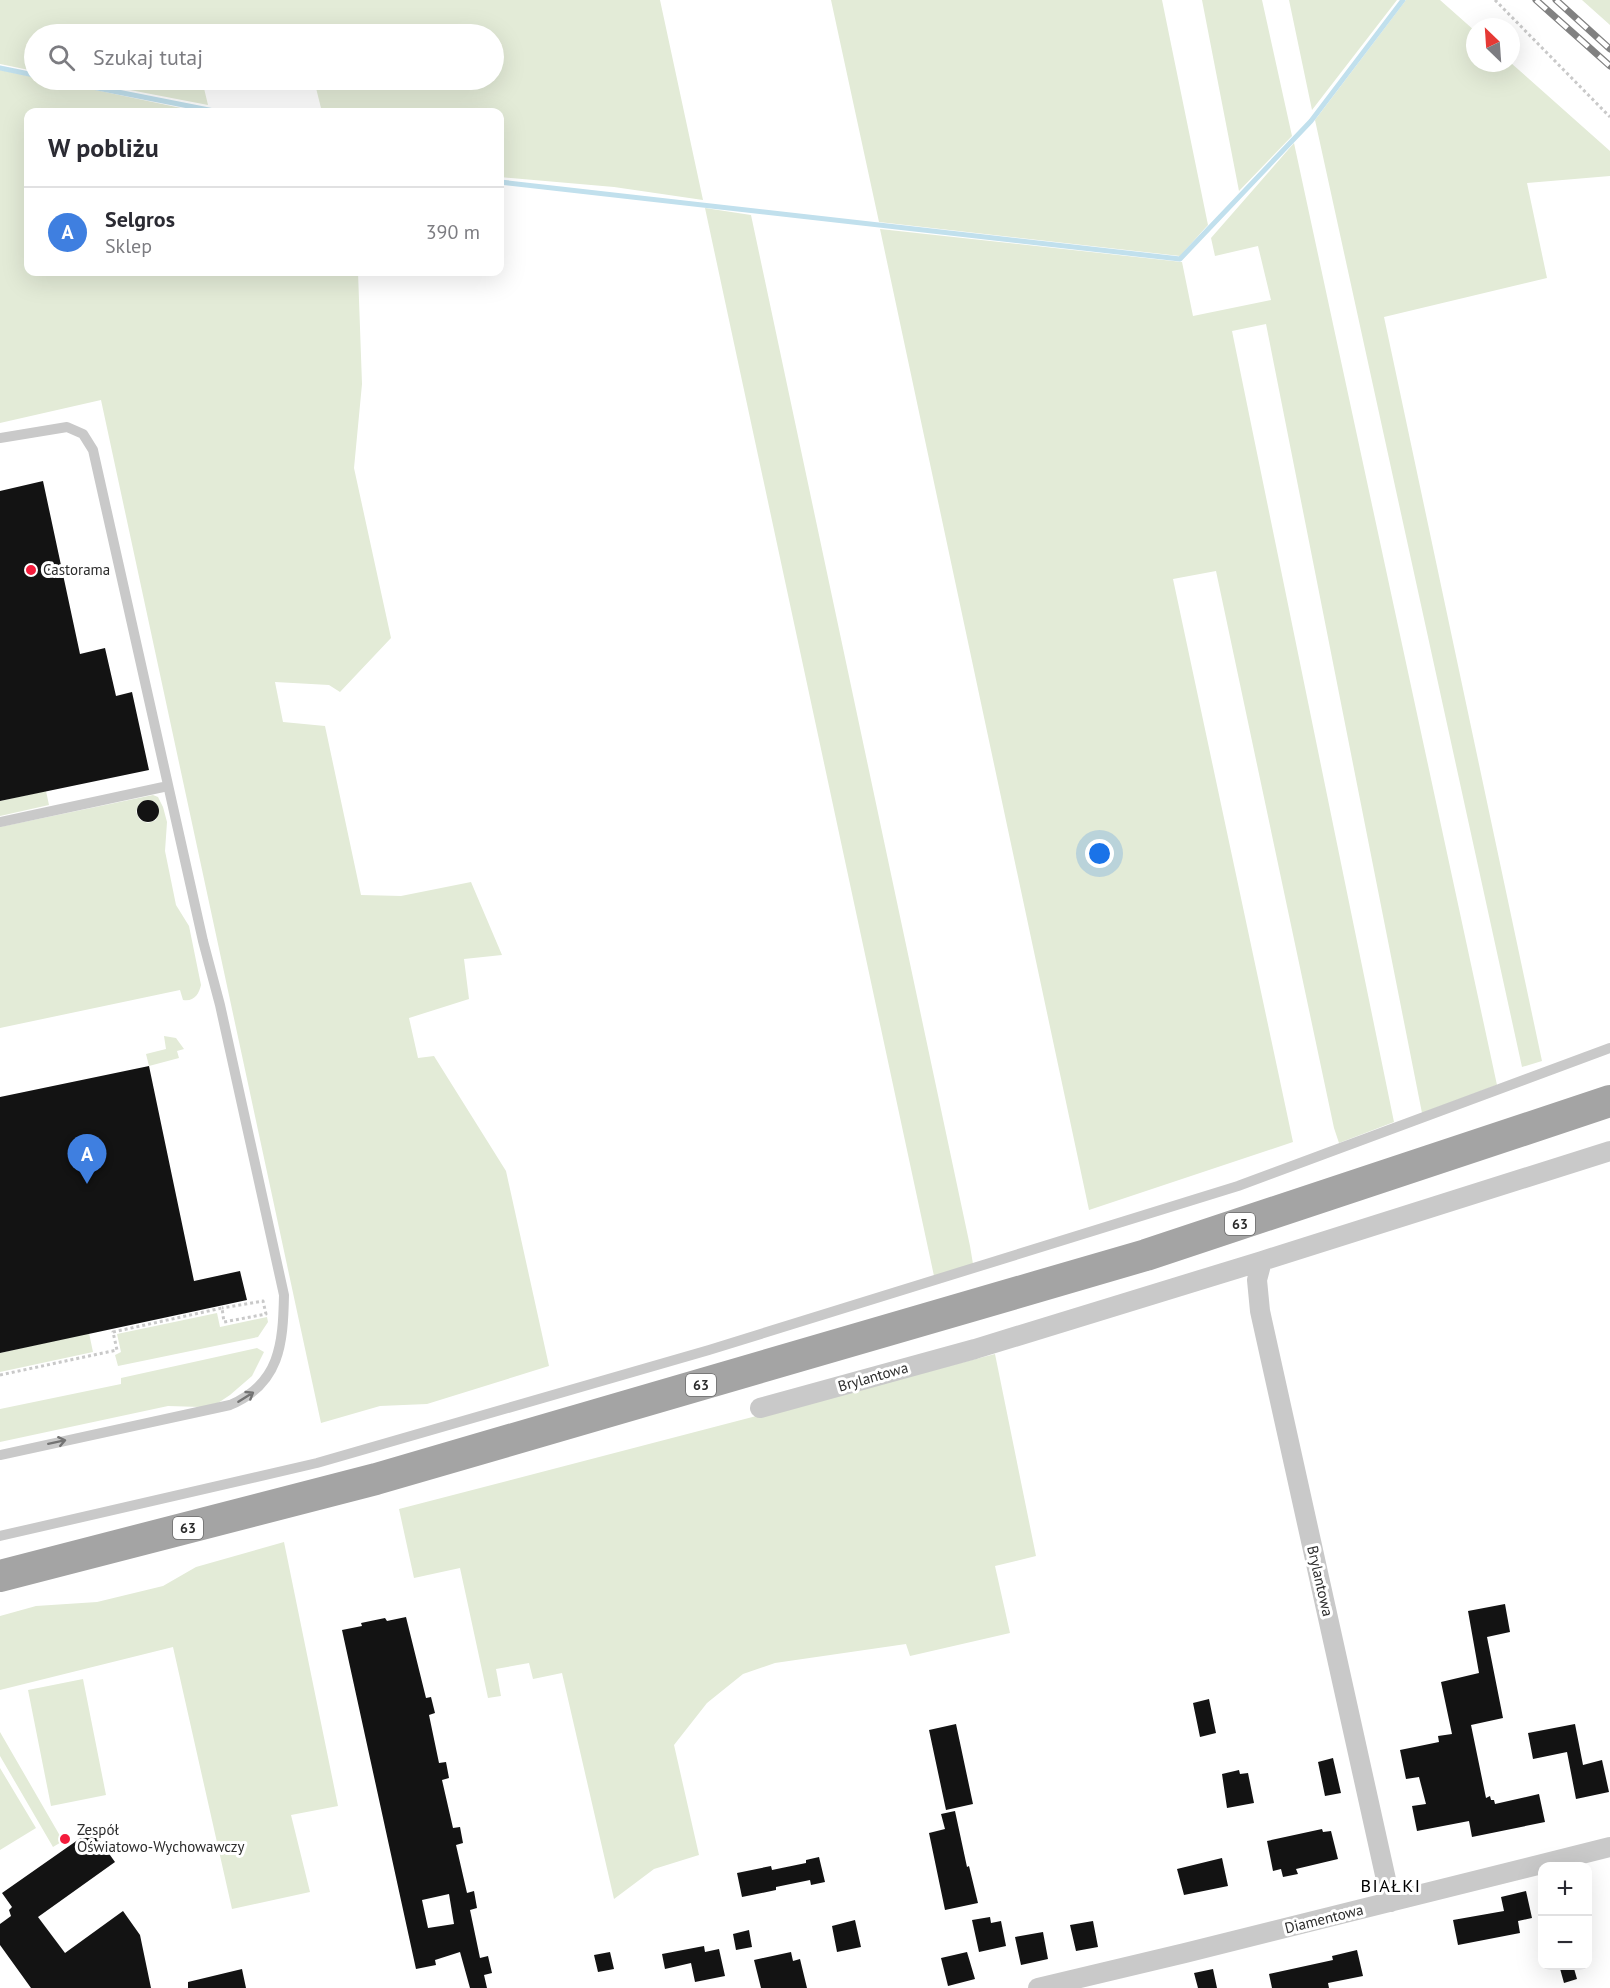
<!DOCTYPE html>
<html lang="pl">
<head>
<meta charset="utf-8">
<style>
  :root { --surface:#fff; --page:#f7f7f7; --text:#2b2b33; --muted:#7c7c81; --line:#e1e1e2; --accent:#f41c3c }
  body { margin:0; font-family:"PT Sans",sans-serif; background:var(--page); color:var(--text) }
  .controls { position:absolute; right:18px; bottom:18px; display:grid; overflow:hidden; border-radius:12px; box-shadow:0 6px 24px #0002 }
  .controls button { width:54px; height:54px; display:grid; place-items:center; padding:0; border:0; border-bottom:2px solid var(--line); background:var(--surface); color:var(--text); font:30px sans-serif }
  .compass { position:absolute; left:1466px; top:18px; width:54px; height:54px; border-radius:50%; background:var(--surface); box-shadow:0 6px 24px #0002; rotate:335deg }
  .you { position:absolute; left:1100px; top:854px; width:21px; height:21px; margin:-15px; border:4px solid #fff; border-radius:50%; background:#1a73e8; box-shadow:0 0 0 9px #1a73e833 }
  .badge { display:grid; place-items:center; width:39px; height:39px; border-radius:50%; background:var(--accent); color:#fff; font-size:20px; font-weight:700 }
  .pin { position:absolute; translate:-50% -50px; filter:drop-shadow(0 2px 3px #0008) }
  .pin::after { content:''; position:absolute; top:32px; width:21px; height:18px; background:inherit; clip-path:polygon(0 0,100% 0,50% 100%) }
  .list { margin:0; padding:0; list-style:none }
  h2 { display:flex; justify-content:space-between; align-items:center; height:78px; margin:0; padding:0 24px; font-size:26px }
  h2 small { font-size:20px; font-weight:400; color:var(--muted) }
  .list li { display:grid; grid-template-columns:39px 1fr auto; gap:18px; align-items:center; box-sizing:border-box; height:90px; padding:0 24px; border-top:2px solid var(--line) }
  .list b { display:block; font-size:22px; white-space:nowrap }
  .list p { margin:0; font-size:20px; white-space:nowrap; color:var(--muted) }
  .list em { font-size:20px; font-style:normal; color:var(--muted) }
  .icon { flex:none; width:33px; height:33px; fill:none; stroke:currentColor; stroke-width:2; stroke-linecap:round; stroke-linejoin:round }
  .map { position:relative; flex:none; width:1610px; height:1988px; overflow:hidden }
  .search { position:absolute; background:var(--surface); box-shadow:0 6px 24px #0002; left:24px; top:24px; width:480px; height:66px; display:flex; align-items:center; gap:15px; box-sizing:border-box; padding:0 21px; border-radius:33px; color:var(--muted); font-size:22px }
  .panel { position:absolute; background:var(--surface); box-shadow:0 6px 24px #0002; left:24px; top:108px; width:480px; height:168px; border-radius:12px }
  .map>svg:first-child { display:block }
  .green { fill:#e3ebd7; fill-rule:evenodd }
  .lines { fill:none; stroke-linecap:round; stroke-linejoin:round }
  .stream { stroke:#c1e0ed; stroke-width:5 }
  .building { fill:#131313; fill-rule:evenodd }
  .path { stroke:#c9c9c9; stroke-width:3; stroke-dasharray:3 3; stroke-linecap:butt }
  .lane { stroke:#c9c9c9; stroke-width:10 }
  .street { stroke:#c9c9c9; stroke-width:20 }
  .primary { stroke:#a4a4a4; stroke-width:32 }
  .rail-casing { stroke:#818181; stroke-width:7 }
  .rail { stroke:#fff; stroke-width:4.5; stroke-dasharray:14; stroke-linecap:butt }
  .oneway { stroke:#737373 }
  .poi-dot { fill:#f41c3c; stroke:#fff; stroke-width:2 }
  .labels { text-anchor:middle; stroke-width:6; stroke-linejoin:round; paint-order:stroke }
  .shield { fill:#fff; stroke:#6b6b6b; stroke-width:1.5 }
  .shield-label { font-size:14px; font-weight:bold; fill:#2c2c2c }
  .poi-label { font-size:15px; fill:#2c2c2c; stroke:#fff; text-anchor:start }
  .street-label { font-size:15px; fill:#2c2c2c; stroke:#fff }
  .quarter-label { font-size:18px; letter-spacing:1.5px; fill:#000; stroke:#fff }
</style>
</head>
<body>
<div class="map">
<svg width="1610" height="1988" viewBox="0 0 1610 1988">
  <rect width="100%" height="100%" fill="#fff"/>
  <path class="green" d="M0,0h660l43,200 -89,-13 -114,-10v-65h-178l-8,-32h180v-46h-460v37l-34,-7z
    M831,0h331l46,225 -28,31 -301,-34z
    M1202,0h60l30,136 -53,55z
    M1289,0h108l-85,110z
    M1406,0h34l35,31v32h36l99,88v25l-83,7 20,95 -163,39 158,744 -20,6 -207,-947z
    M1582,0h28v25z
    M0,70l34,7v3h14l152,32h-172v160h330l4,112 -8,84 37,170 -51,54 -11,-7 -54,-3 8,40 42,4 36,169 40,1 70,-14 31,73 -38,4 5,40 -60,19 9,40 16,-2 72,115 43,195 -122,38 -47,2 -59,17 -220,-1023 -101,23z
    M78,80h124l6,25z
    M1294,143l203,942 -75,28 -156,-789 -34,7 162,791 -55,21 -5,-15 -118,-557 -43,8 120,563 -204,68 -209,-981 302,33 11,54 78,-16 -13,-54 -43,10 -4,-18z
    M705,208l46,7 219,1031 3,18 -39,12z
    M46,791l3,14 -49,11v-15z
    M153,795l5,2 5,10 4,15 -2,29 11,54 13,21 12,59c-2,9 -7,17 -18,15l-3,-10 -180,38v-201zM146,800l8,1 5,7 -3,12 -8,3 -8,-3 -4,-8 3,-8z
    M164,1036l12,2 8,11 -7,2 2,7 -30,8 -3,-12 20,-5z
    M217,1313l3,14 47,-10 1,5 -10,15 -140,29 -3,-11 6,-3 -4,-18z
    M89,1333l4,19 -93,20v-19z
    M257,1348l7,4 -12,24 -22,19 -12,8 -17,4 -33,-1 -168,36v-33l121,-25v-6z
    M995,1354l41,202 -41,10 15,67 -100,23 -4,-12 -131,19 -32,11 -36,29 -33,42 25,110 -45,14 -40,30 -52,-226 -29,6 -4,-16 -33,6 5,27 -13,2 -28,-130 -46,10 -15,-69z
    M284,1542l54,264 -47,9 19,77 -78,17 -59,-262 -173,43v-74l36,-10 61,-4 66,-16 33,-19z
    M83,1679l23,116 -55,11 -23,-116z
    M0,1732l63,109 -10,6 -53,-91z
    M0,1768l36,60 -36,22z"/>
  <g class="lines">
    <path class="stream" d="M0,68l34,7
      M57,80l162,32
      M500,182l680,77 131,-138 92,-121"/>
  </g>
  <path class="building" d="M43,481l37,173 25,-6 11,48 16,-4 17,78 -149,31v-310z
    M137 811a11 11 0 1 1 22 0a11 11 0 1 1-22 0Z
    M149,1066l45,215 46,-10 7,29 -247,53v-256z
    M1505,1604l5,28 -23,5 16,81 -32,7 15,73 4,-2 1,4h3l1,4 44,-10 6,28 -73,15 -3,-16 -52,10 -5,-25 14,-2 -7,-27 -13,2 -6,-29 39,-8 -1,-6 14,-2 -11,-52 38,-9 -11,-62z
    M406,1617l20,81 5,-1 4,16 -6,2 10,48 7,-1 3,16 -7,2 11,48 7,-1 3,16 -7,2 11,48 7,-2 3,17 -7,2 10,48 8,-2 4,17 -8,2 3,13h-17l-10,-36 -25,8 1,5 -20,4 -74,-339 20,-4 -1,-3 24,-5 2,3zM449,1894l5,30 -26,4 -6,-28z
    M1209,1699l7,34 -16,4 -7,-34z
    M956,1724l17,80 -27,6 -17,-80z
    M1575,1724l8,41 19,-5 7,32 -33,7 -9,-47 -34,7 -5,-26z
    M1333,1758l8,35 -16,3 -7,-34z
    M1239,1770l1,4 8,-1 6,30 -27,5 -5,-34z
    M955,1811l12,56 2,-1 9,37 -33,7 -16,-77 16,-4 -4,-15z
    M1322,1829l1,3 8,-1 7,28 -42,10 2,5 -15,3 -2,-8 -8,2 -6,-30z
    M92,1830l23,32 -77,55 27,36 58,-42 17,24 11,53h-120l-31,-43v-21l11,-8 -2,-6 3,-3 -10,-14z
    M819,1857l6,25 -14,3 -1,-5 -34,7v3l-34,7 -5,-24 34,-7 1,4 34,-7v-3z
    M1222,1858l6,28 -44,9 -7,-26z
    M1526,1891l6,27 -14,3 2,12 -62,12 -5,-25 51,-9 -3,-14z
    M990,1917l1,6 10,-2 5,25 -27,6 -7,-32z
    M855,1920l6,27 -24,5 -5,-26z
    M1093,1921l5,26 -22,4 -6,-26z
    M749,1930l3,17 -16,3 -3,-16z
    M1043,1932l5,27 -27,6 -6,-28z
    M704,1946l1,6 14,-3 6,27 -30,6 -4,-19 -26,6 -3,-15z
    M1357,1950l6,26 -35,7 1,5h-57l-3,-14 64,-14 -1,-4z
    M610,1952l4,17 -16,3 -4,-17z
    M791,1952l2,9 7,-2 7,29h-46l-7,-28z
    M967,1952l8,27 -27,7 -7,-28z
    M1559,1965h14l4,14 -13,4z
    M242,1969l4,19h-58v-6z
    M1213,1969l4,19h-19l-4,-15z"/>
  <g class="lines">
    <path class="path" d="M1495,0l115,117
      M0,1375l117,-25 -4,-18 109,-24 2,14 42,-8 -3,-13 -41,7"/>
    <path class="lane" d="M0,438l67,-11 16,7 10,16 110,491 17,64 64,290c-1,49 -4,89 -54,110l-230,50
      M0,822l168,-36
      M0,1536l317,-73 392,-113 529,-164 372,-138"/>
    <path class="street" d="M760,1408l215,-59 287,-88
      M1391,1902l-131,-591 -3,-31 5,-19 348,-110
      M1038,1988l147,-35 425,-106"/>
    <path class="primary" d="M0,1576l376,-97 770,-224 464,-154"/>
    <defs>
      <path id="rail" d="M1536,0l74,66
        M1556,0l54,49"/>
    </defs>
    <use href="#rail" class="rail-casing"/>
    <use href="#rail" class="rail"/>
  </g>
  <defs><path id="oneway-shaft" d="M-6 0H5M1.5-3L5.5 0L1.5 3" fill="none" stroke-width="1.6" stroke-linecap="round" stroke-linejoin="round" transform="scale(1.5)"/></defs>
  <g class="oneway">
    <use href="#oneway-shaft" transform="translate(246 1397) rotate(-32)"/>
    <use href="#oneway-shaft" transform="translate(57 1442) rotate(-12)"/>
  </g>
  <g class="poi-dot">
    <circle cx="31" cy="570" r="6"/>
    <circle cx="65" cy="1839" r="6"/>
  </g>
  <g class="labels">
    <g class="shield">
      <rect x="1225" y="1213" width="30" height="22" rx="4.5"/>
      <rect x="686" y="1374" width="30" height="22" rx="4.5"/>
      <rect x="173" y="1517" width="30" height="22" rx="4.5"/>
    </g>
    <g class="shield-label">
      <text x="1240" y="1229">63</text>
      <text x="701" y="1390">63</text>
      <text x="188" y="1533">63</text>
    </g>
    <g class="poi-label">
      <text x="43" y="575">Castorama</text>
      <text x="77" y="1835">Zespół<tspan x="77" dy="17">Oświatowo-Wychowawczy</tspan></text>
    </g>
    <g class="street-label">
      <text transform="translate(873 1377) rotate(-16)" y="5">Brylantowa</text>
      <text transform="translate(1320 1581) rotate(77)" y="5">Brylantowa</text>
      <text transform="translate(1324 1919) rotate(-14)" y="5">Diamentowa</text>
    </g>
    <g class="quarter-label">
      <text x="1391" y="1892">BIAŁKI</text>
    </g>
  </g>
</svg>
<div class="controls">
<button>+</button>
<button>−</button>
</div>
<svg class="compass" viewBox="-18 -18 36 36"><path d="M0-13l5 13h-10z" fill="#e53935"/><path d="M0 13l5-13h-10z" fill="#7c7c81"/></svg>
<div class="you"></div>
<div class="pin badge" style="left:87px;top:1184px;background:#3f7fe0">A</div>
<div class="search"><svg class="icon" aria-label="search" viewBox="0 0 24 24"><circle cx="10" cy="10" r="6"/><path d="M15 15l6 6"/></svg>Szukaj tutaj</div>
<section class="panel">
<h2>W pobliżu<small></small></h2>
<ul class="list">
<li><span class="badge" style="background:#3f7fe0">A</span><div><b>Selgros</b><p>Sklep</p></div><em>390 m</em></li>
</ul>
</section>
</div>
</body>
</html>
